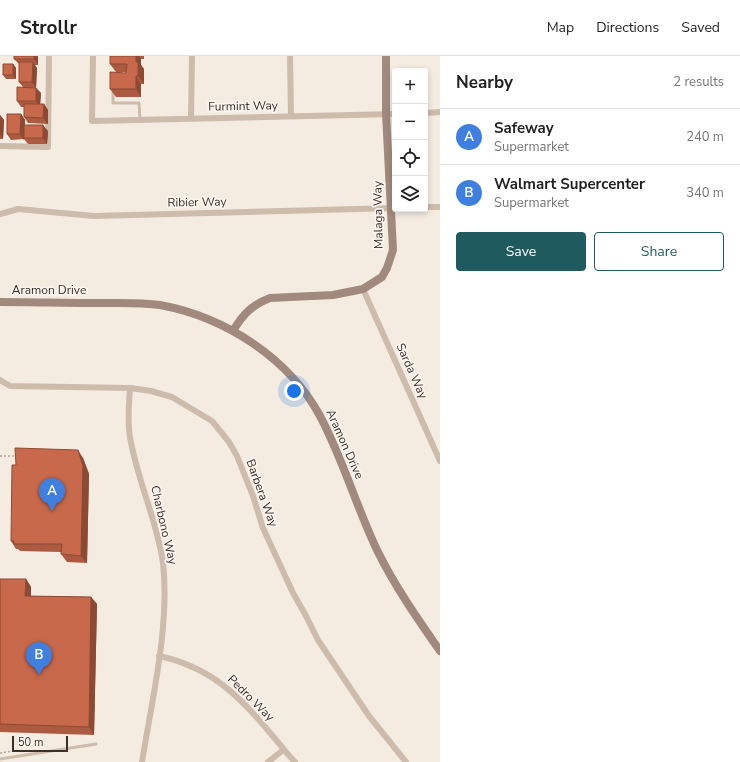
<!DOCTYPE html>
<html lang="en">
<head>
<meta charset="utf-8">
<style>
  :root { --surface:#fff; --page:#f6f6f6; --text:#222; --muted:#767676; --line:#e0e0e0; --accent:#1f5a5e }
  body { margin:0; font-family:"Nunito Sans",sans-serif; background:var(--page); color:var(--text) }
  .controls { position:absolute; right:12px; top:12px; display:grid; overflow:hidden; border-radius:4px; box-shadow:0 2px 6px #0003 }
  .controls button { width:36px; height:36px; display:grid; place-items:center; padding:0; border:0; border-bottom:1px solid var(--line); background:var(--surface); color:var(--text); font:20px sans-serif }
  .scale { position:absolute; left:12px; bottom:10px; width:56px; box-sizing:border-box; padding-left:4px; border:2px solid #3b302b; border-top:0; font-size:11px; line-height:14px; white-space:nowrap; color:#3b302b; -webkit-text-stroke:3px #fbf5ee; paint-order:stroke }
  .you { position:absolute; left:294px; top:335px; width:14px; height:14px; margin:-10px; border:3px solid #fff; border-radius:50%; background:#1a73e8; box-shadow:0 0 0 6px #1a73e833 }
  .badge { display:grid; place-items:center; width:26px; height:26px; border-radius:50%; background:var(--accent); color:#fff; font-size:13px; font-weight:700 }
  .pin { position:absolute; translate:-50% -33px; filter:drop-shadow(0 1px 2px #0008) }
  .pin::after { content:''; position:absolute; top:21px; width:14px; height:12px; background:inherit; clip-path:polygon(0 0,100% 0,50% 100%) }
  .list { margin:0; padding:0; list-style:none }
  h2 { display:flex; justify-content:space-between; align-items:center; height:52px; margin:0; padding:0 16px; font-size:17px }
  h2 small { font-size:13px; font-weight:400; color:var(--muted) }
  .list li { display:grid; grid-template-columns:26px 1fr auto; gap:12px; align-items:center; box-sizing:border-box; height:56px; padding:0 16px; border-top:1px solid var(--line) }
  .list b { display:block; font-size:15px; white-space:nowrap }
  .list p { margin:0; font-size:13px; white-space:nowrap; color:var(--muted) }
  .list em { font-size:13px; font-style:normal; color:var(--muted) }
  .actions { display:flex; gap:8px; padding:12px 16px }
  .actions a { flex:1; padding:9px 0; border:1px solid var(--accent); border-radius:4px; text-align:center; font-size:14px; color:var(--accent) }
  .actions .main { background:var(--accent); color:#fff }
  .icon { flex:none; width:22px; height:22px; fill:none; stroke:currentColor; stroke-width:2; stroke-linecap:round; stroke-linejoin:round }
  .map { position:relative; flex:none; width:440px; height:706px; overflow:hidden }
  header { display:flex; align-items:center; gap:24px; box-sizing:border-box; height:56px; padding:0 20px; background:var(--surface); border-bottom:1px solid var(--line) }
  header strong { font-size:19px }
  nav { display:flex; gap:22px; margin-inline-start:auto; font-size:14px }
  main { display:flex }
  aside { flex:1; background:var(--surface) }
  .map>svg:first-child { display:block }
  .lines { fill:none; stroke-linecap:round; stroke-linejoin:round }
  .path { stroke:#b9a596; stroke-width:1.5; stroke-dasharray:2 2; stroke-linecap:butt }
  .lane { stroke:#cdbbac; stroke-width:3 }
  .street { stroke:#cdbbac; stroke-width:6 }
  .secondary { stroke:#a18a7d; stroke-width:8 }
  .wall { fill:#ac5a40 }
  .shaded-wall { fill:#8c4a34 }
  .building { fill:#c8694b; stroke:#8c4a34 }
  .labels { text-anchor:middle; stroke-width:3.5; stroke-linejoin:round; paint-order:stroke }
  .street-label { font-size:12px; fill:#3b302b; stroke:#fbf5ee }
</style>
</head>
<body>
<header>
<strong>Strollr</strong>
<nav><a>Map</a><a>Directions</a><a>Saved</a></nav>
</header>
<main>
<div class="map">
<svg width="440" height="706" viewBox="0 0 440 706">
  <rect width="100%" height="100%" fill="#f4ebe1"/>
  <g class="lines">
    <path class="path" d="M0,400h17
      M0,697l13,-2"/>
    <path class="lane" d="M113,35v12h26l1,17
      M0,703l96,-15"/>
    <path class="street" d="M93,0l-1,65 303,-7
      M290,0l1,60
      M425,57l15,-1
      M191,62l1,-62
      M0,90l48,1 1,-91
      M425,151h15
      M0,158l18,-5 76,7 301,-8
      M363,233l77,172
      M0,324l10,6 120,2 21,3 21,6 40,24 17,21 8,14 16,40 10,32 30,65 12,21 13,26 51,76 37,46
      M130,332c-1,17 -3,33 0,49 7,43 27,83 33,126 7,63 -11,136 -21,199
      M159,600c51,11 80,39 112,78 8,9 15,19 24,28
      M268,706l15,-12"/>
    <path class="secondary" d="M0,246c32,0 65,1 97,1 22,0 42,-1 63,2 65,12 129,53 160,111 23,43 36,90 57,134 17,35 40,68 63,101
      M233,275c10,-17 19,-26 37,-33l63,-3 30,-6 19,-12 5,-9 6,-18 -7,-136v-58"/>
  </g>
  <path class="wall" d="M38,0v9h-4l3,3 -1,20 5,5 -1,11h4l4,6v14l-20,-1 -4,-6v-10h-3l-4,-6 6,-14 -4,-5v-18l-5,-5z
    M110,0h34v3h-3v6l3,4v15h-3v13h-25l-6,-8 16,-17h-10l-6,-8z
    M13,8l3,4v11h-10l-3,-4z
    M21,58l4,6v5l23,6 -1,13h-19l-4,-5 -13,1 -4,-6z
    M0,59l4,5 -1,19h-3z
    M83,402l6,16 -2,89 -20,-1 -6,-8v-2l-41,-1 -2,-2h-2l-5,-8 5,-76z
    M0,523h26l5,8v9l60,1 6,7 -3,131 -94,-3z"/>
  <path class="shaded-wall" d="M34,0h4v9l-4,-6z
    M136,0h3l2,3v6l3,4v15l-6,-8 -2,-14z
    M33,6l4,6 -1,20 -4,-6z
    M13,8l3,4v11l-3,-4z
    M136,20l5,8v13l-5,-8z
    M36,32l5,5 -1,14 -4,-6z
    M44,48l4,6v14l-5,-6z
    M21,58l4,6 -1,18v2l-4,-6z
    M0,59l4,5 -1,19 -3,-5z
    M43,69l5,6 -1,13 -4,-6z
    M78,394l5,8 6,16 -2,89 -6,-7z
    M26,523l5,8v17l-6,-8z
    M91,541l6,7 -3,131 -5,-8z"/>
  <path class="building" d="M14,0h20v3h-20z
    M110,0h26v6l2,-1v15h-2v13h-26v-17l16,1 1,-9h-17z
    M19,6h14l-1,20h-13z
    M3,8h10v11h-10z
    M17,31l19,1v13h-19z
    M24,48h20l-1,14 -19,-1z
    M7,58h14l-1,20h-13z
    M24,69h19v13h-19z
    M15,392l63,2 5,16 -2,90 -20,-2 1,-10h-48v-3h-3l1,-76h4z
    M0,523h26l-1,17 66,1 -2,130 -89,-3z"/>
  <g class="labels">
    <g class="street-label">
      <text transform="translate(243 50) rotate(-1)" y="4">Furmint Way</text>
      <text transform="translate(197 146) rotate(-1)" y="4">Ribier Way</text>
      <text transform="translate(378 159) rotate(-91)" y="4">Malaga Way</text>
      <text x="49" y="238">Aramon Drive</text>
      <text transform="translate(412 315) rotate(66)" y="4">Sarda Way</text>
      <text transform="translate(345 388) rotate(66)" y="4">Aramon Drive</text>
      <text transform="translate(262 437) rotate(70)" y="4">Barbera Way</text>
      <text transform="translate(164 469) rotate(77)" y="4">Charbono Way</text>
      <text transform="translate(251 642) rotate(45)" y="4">Pedro Way</text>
    </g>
  </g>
</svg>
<div class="controls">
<button>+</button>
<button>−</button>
<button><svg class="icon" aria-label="locate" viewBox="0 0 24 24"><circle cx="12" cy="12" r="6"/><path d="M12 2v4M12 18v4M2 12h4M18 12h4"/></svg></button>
<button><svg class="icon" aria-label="layers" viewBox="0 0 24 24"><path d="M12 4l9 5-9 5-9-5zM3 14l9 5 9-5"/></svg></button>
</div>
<div class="scale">50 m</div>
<div class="you"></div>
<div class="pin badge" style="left:52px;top:455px;background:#3f7fe0">A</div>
<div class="pin badge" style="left:39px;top:619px;background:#3f7fe0">B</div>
</div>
<aside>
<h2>Nearby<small>2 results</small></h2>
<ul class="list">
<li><span class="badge" style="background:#3f7fe0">A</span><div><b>Safeway</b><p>Supermarket</p></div><em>240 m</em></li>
<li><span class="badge" style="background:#3f7fe0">B</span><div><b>Walmart Supercenter</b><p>Supermarket</p></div><em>340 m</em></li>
</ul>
<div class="actions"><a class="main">Save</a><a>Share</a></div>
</aside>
</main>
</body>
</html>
